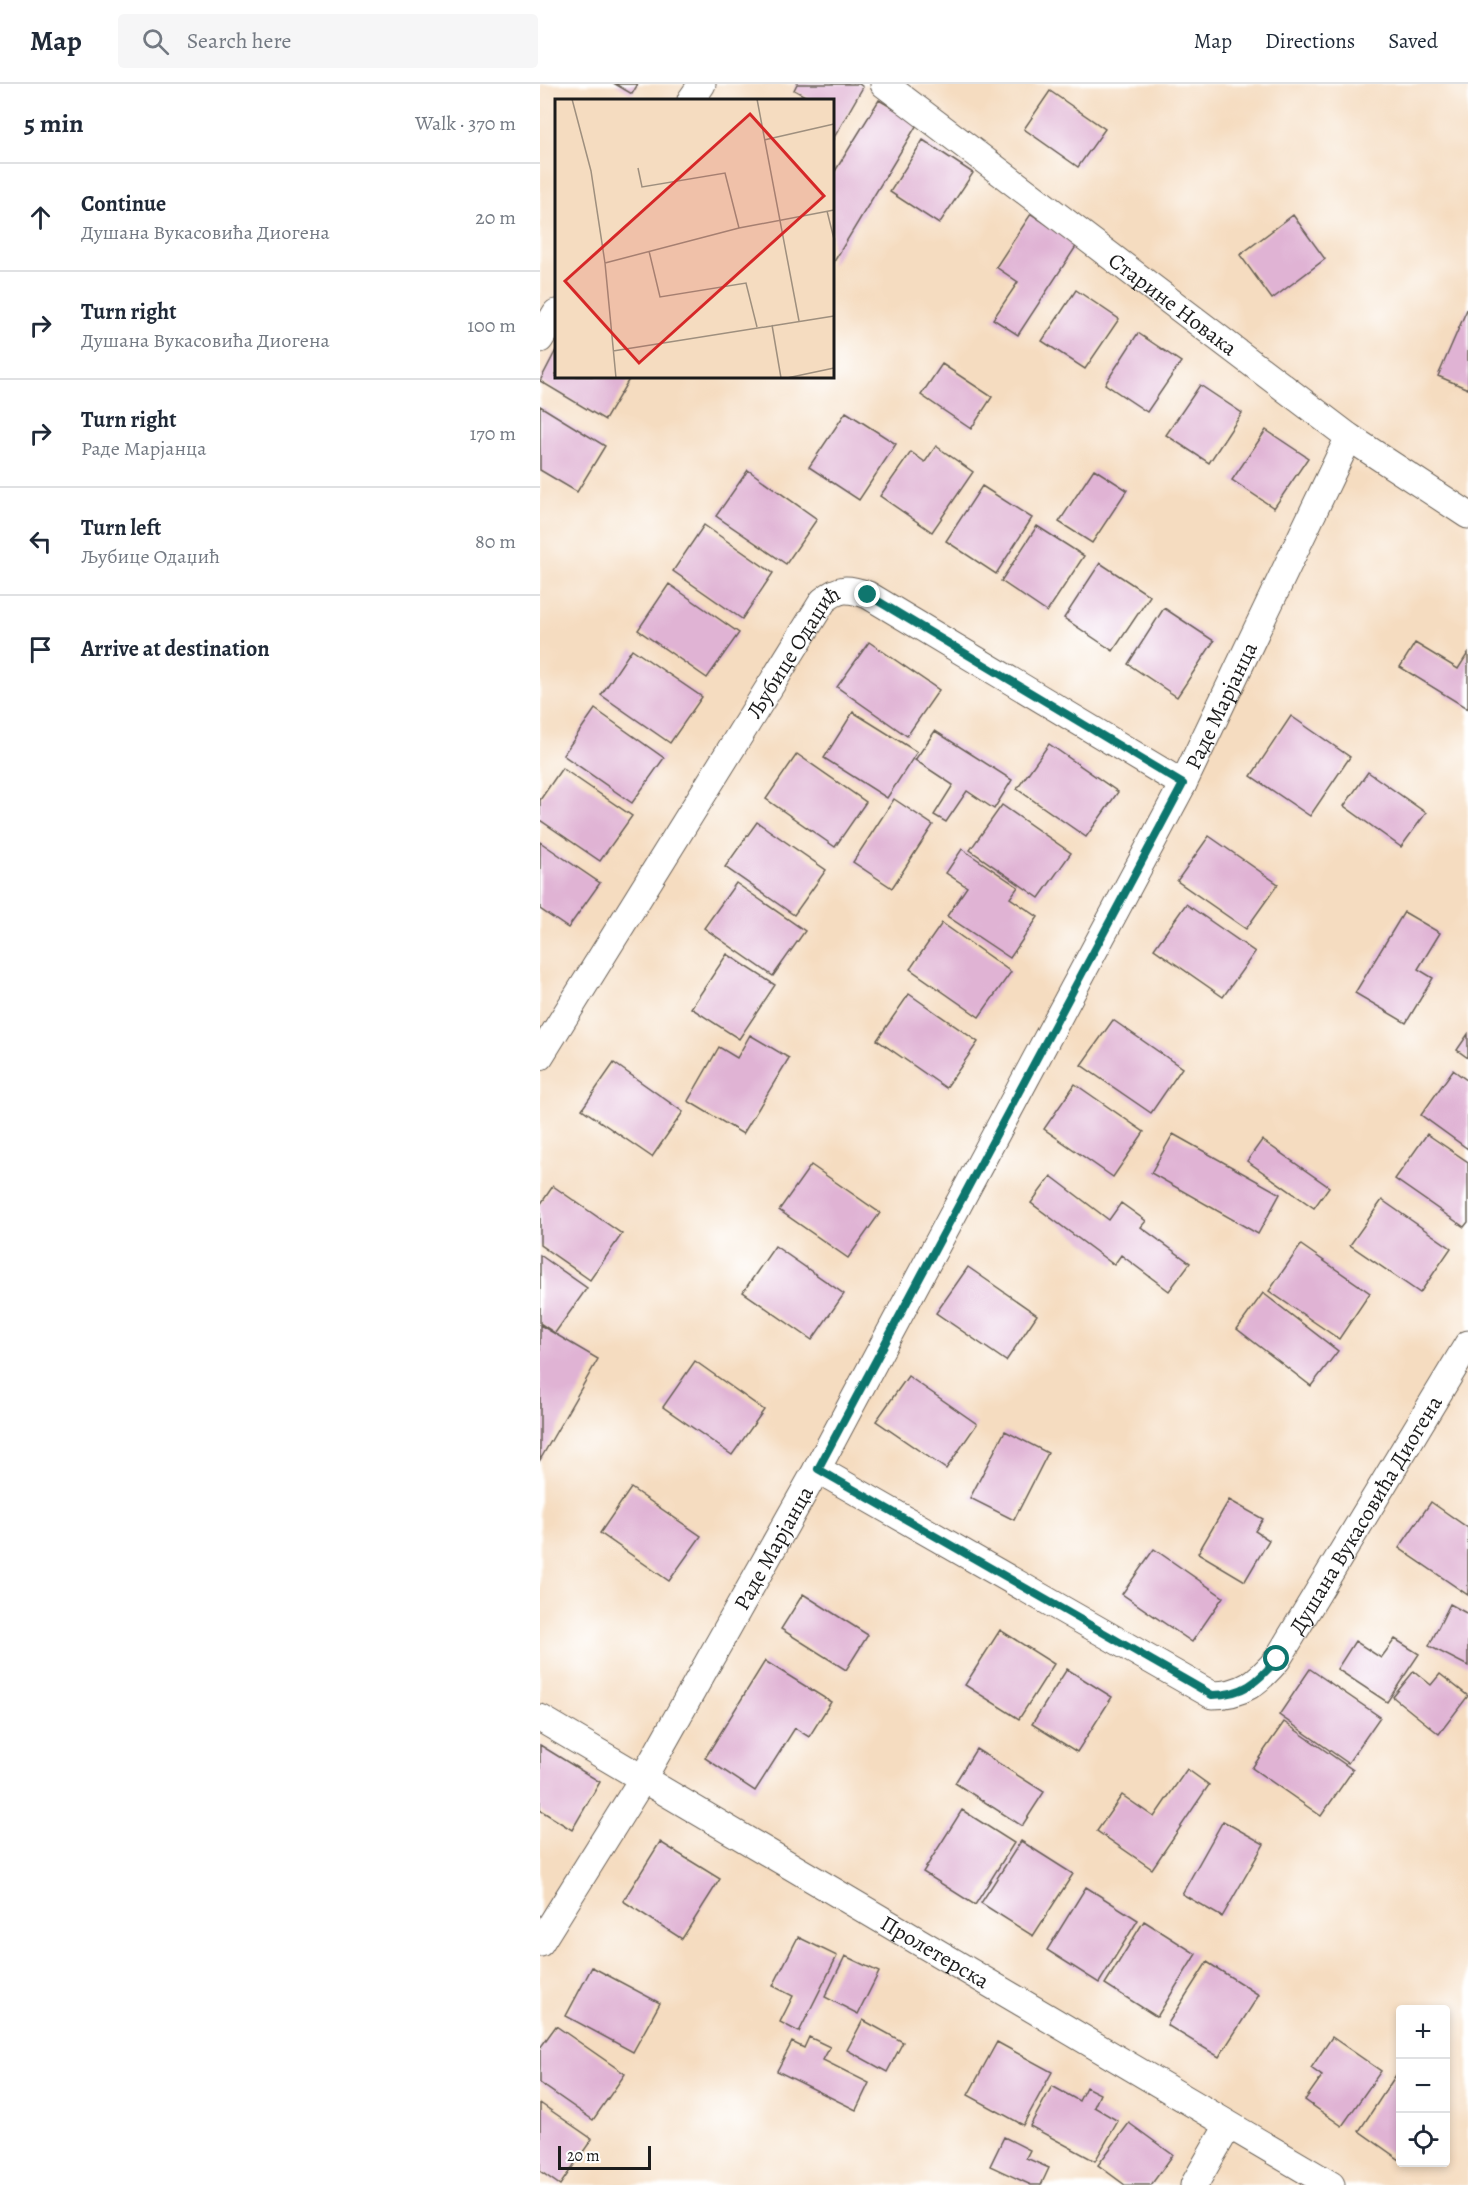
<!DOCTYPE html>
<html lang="en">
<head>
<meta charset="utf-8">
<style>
  :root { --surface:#fff; --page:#f6f6f7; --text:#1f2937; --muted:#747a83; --line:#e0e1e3 }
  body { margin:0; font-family:Alegreya,serif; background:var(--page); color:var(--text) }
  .controls { position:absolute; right:18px; bottom:18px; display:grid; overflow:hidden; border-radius:6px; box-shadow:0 3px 9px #0003 }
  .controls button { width:54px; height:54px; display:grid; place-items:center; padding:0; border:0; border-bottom:2px solid var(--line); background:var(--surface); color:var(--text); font:30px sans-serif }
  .scale { position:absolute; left:18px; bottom:15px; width:93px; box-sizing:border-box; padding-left:6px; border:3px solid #1c1c1c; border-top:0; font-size:16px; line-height:21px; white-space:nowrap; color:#1c1c1c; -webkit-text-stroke:4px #fff; paint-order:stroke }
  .stop { position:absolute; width:18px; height:18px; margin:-14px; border:4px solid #0f766e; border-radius:50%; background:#fff }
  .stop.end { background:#0f766e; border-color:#fff; box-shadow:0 2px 6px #0008 }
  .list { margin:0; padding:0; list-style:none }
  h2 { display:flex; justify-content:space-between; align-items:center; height:78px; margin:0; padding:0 24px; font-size:26px }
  h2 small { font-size:20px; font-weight:400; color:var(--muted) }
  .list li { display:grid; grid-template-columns:39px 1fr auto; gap:18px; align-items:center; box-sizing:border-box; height:108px; padding:0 24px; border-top:2px solid var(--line) }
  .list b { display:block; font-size:22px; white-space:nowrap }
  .list p { margin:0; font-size:20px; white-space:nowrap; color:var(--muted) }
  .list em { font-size:20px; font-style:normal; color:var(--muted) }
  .icon { flex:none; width:33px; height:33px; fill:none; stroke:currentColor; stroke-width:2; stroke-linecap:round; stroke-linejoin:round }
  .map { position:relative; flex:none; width:928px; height:2101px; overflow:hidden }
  header { display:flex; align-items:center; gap:36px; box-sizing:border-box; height:84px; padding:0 30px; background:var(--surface); border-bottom:2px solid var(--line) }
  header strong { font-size:28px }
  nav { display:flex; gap:33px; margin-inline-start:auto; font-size:21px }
  .search { width:420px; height:54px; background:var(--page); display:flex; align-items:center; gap:15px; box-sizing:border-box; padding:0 21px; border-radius:6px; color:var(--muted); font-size:22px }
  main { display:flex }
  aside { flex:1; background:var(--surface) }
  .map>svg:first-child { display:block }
  .building { fill:#e0b3d4 }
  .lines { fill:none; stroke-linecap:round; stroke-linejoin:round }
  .street-casing { stroke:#685f55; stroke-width:29 }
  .street { stroke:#fff; stroke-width:27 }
  .route { stroke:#0f766e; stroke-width:8 }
  .labels { text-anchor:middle; stroke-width:6; stroke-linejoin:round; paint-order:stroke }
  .street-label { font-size:22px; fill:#1c1c1c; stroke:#fff }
  .inset-road { fill:none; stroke:#9e8f7e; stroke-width:1.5 }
  .view { fill:#d62828; fill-opacity:0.15; stroke:#d62828; stroke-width:3 }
  .inset-edge { fill:none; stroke:#1c1c1c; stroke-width:3 }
</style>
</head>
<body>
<header>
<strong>Map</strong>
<div class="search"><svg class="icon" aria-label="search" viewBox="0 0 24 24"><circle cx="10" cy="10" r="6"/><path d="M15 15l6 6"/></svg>Search here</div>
<nav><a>Map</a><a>Directions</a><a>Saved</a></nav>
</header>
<main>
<aside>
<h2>5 min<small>Walk · 370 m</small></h2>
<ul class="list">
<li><svg class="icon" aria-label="ahead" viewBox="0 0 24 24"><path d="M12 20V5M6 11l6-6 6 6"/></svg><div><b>Continue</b><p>Душана Вукасовића Диогена</p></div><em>20 m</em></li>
<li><svg class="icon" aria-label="right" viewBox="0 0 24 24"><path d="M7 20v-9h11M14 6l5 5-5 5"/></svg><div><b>Turn right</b><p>Душана Вукасовића Диогена</p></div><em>100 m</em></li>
<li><svg class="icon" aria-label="right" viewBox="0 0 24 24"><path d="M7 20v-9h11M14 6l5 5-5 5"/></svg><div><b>Turn right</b><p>Раде Марјанца</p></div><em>170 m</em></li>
<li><svg class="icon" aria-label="left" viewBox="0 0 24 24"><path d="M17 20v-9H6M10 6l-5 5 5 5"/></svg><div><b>Turn left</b><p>Љубице Одаџић</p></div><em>80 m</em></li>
<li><svg class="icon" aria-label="arrive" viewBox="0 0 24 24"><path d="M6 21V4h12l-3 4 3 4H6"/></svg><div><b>Arrive at destination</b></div></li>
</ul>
</aside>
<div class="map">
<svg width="928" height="2101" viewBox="0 0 928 2101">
  <rect width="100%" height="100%" fill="#fff"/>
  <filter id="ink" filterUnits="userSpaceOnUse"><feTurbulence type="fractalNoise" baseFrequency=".0167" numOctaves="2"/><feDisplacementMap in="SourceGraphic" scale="12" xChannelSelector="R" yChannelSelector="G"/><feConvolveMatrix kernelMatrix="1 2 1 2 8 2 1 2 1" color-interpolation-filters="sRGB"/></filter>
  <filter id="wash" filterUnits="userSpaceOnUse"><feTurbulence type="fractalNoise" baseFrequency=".008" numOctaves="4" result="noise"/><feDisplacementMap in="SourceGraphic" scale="24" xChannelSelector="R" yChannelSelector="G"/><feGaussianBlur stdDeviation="1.35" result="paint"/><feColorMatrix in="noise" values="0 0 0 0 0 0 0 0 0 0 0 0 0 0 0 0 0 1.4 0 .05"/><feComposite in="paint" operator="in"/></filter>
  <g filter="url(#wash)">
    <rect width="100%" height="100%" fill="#f5dcc0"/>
    <g id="blocks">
      <path class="building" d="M75,0h23l-6,10z
        M257,0h62l4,3 -31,54v-41h-20l-18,-10z
        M510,7l55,38 -27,38 -54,-38z
        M339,16l39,23 -86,142v-89z
        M383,56l50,33 -34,51 -49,-32z
        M491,130l46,31 -59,90 -25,-16 25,-37 -22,-15z
        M753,131l32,44 -53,40 -32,-44z
        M536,206l43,29 -34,50 -43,-28z
        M928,223v82l-30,-13z
        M598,249l43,29 -34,50 -42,-28z
        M16,266v26h75l-26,44 -65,-39z
        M402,280l50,33 -21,32 -50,-34z
        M660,301l42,28 -33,50 -43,-28z
        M0,322l65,40 -28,46 -37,-22z
        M306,328l50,32 -37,56 -50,-33z
        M726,346l42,28 -34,50 -42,-28z
        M396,362l37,26 -41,60 -52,-36 31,-44 14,10z
        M554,385l33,21 -35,53 -33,-21z
        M208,386l69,49 -31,45 -70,-48z
        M442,402l50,32 -36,56 -50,-33z
        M164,441l69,48 -31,46 -69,-48z
        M497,442l47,30 -37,56 -46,-31z
        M560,479l50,33 -37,55 -49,-33z
        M129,500l70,49 -32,45 -69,-48z
        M624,524l50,33 -37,56 -49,-33z
        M329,558l70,48 -32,46 -70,-49z
        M875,559l43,26 10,-16v56l-68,-42z
        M92,565l70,48 -32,46 -69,-48z
        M55,625l69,49 -32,45 -69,-48z
        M313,628l64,40 -30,46 -63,-40z
        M751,632l59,41 -40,59 -59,-40z
        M395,647l77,49 -18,29 -27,-18 -21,31 -12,-7 19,-30 -38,-25z
        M509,660l69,48 -32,45 -69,-48z
        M257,670l69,48 -31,45 -69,-48z
        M22,684l70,48 -32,45 -60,-41v-20z
        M828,688l58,41 -25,34 -57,-41z
        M354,715l39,26 -41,63 -39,-26z
        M462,721l69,48 -32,45 -69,-48z
        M217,738l69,48 -32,45 -69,-48z
        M669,752l69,48 -32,45 -69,-48z
        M0,758l60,41 -32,45 -28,-19z
        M422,765l56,38 -8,11 28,19 -28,41 -63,-42 20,-29 -21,-14z
        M196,799l69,48 -32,45 -69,-48z
        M646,820l69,48 -32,45 -69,-48z
        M864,828l36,21 -22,36 15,9 -27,45 -51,-30z
        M402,839l69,49 -32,45 -69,-48z
        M187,870l48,31 -36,54 -48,-31z
        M369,910l69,48 -32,46 -69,-48z
        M573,936l69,48 -31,45 -70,-48z
        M928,950v24l-11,-8z
        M210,951l39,23 -46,76 -55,-33 31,-54 18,11z
        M74,979l69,49 -31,45 -70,-48z
        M913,986l15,11v68l-47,-34z
        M535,1000l69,48 -31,45 -69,-48z
        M633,1050l107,60 -22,40 -107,-61z
        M887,1050l41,28v60l-4,5 -69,-48z
        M722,1056l67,47 -15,21 -67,-47z
        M271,1081l69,48 -32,45 -69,-48z
        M511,1092l58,44 12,-17 25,18 -5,6 49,36 -21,28 -48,-36 -7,10 -83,-62z
        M13,1102l69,48 -32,46 -50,-35v-40z
        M842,1116l69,48 -31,45 -70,-48z
        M761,1161l69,48 -31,46 -70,-48z
        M235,1162l69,48 -32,46 -69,-48z
        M0,1171l47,33 -32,45 -15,-10z
        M428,1183l69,48 -31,46 -70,-48z
        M723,1209l75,58 -27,35 -74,-57z
        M0,1241l58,34 -58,101z
        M155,1277l69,49 -32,45 -69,-48z
        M368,1292l69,48 -31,45 -70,-48z
        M465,1347l43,22 -34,67 -44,-22z
        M91,1404l70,48 -32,45 -69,-48z
        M689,1416l34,19 -8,12 14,9 -24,41 -47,-28z
        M891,1418l37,26v67l-69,-47z
        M614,1465l69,48 -31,45 -70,-48z
        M263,1510l65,41 -22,35 -65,-41z
        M910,1520l18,10v52l-39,-20z
        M460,1546l54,34 -35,55 -54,-34z
        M855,1555l24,15 -32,48 -50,-33 18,-28 26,17z
        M225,1577l66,41 -22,35 -14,-9 -40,63 -50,-33z
        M527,1585l45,28 -35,55 -45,-28z
        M770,1585l70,48 -32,46 -69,-48z
        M874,1587l17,14 9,-11 28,22 -29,38 -46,-37z
        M744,1638l69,48 -32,46 -69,-48z
        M0,1661l60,37 -28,48 -32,-20z
        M436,1665l68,43 -22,34 -67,-43z
        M647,1685l22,16 -57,84 -55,-38 25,-36 32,22z
        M422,1726l52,33 -39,62 -52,-33z
        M683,1737l41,23 -42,73 -40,-23z
        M481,1757l52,33 -40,62 -52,-33z
        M120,1758l60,37 -38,60 -59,-38z
        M546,1803l52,33 -39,63 -52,-33z
        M604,1837l52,33 -39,63 -52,-33z
        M258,1853l39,19 -38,76 -19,-10 13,-26 -20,-10z
        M305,1872l34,16 -21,42 -33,-17z
        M667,1878l52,33 -40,62 -52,-32z
        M52,1883l68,36 -27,49 -67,-36z
        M323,1936l40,22 -16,30 -40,-22z
        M16,1942l69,48 -32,46 -53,-37v-35z
        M269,1953l21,10 -7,13 46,23 -13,27 -79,-39 15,-29 12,6z
        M792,1953l49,34 -39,55 -37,-26 17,-24 -11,-8z
        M457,1958l55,30 -29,53 -55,-30z
        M858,1988l2,2v86l-41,-29z
        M512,2002l27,15 7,-14 14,7 -6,13 24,14 -23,40 -65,-35z
        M0,2019l52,36 -32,46 -20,-14z
        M589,2039l44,32 -22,30h-26l-27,-20z
        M464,2053l26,13 -4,8 23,10 -8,17h-10l-41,-19z"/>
    </g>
  </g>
  <g filter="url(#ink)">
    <use href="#blocks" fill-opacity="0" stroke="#685f55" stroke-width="1.5"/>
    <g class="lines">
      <defs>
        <g id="street">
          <path id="s1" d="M344,0l465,353 119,78"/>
          <path d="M151,16l11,-16"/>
          <path d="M0,255l16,-26"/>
          <path id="s2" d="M0,972l283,-455c16,-14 25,-13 45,-6l315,189"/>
          <path id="s3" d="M277,1385l395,226c31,0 46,-13 65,-35l191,-316"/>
          <path id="s4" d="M0,1634l791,467"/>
          <path id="s5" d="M0,1859l102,-163 175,-311 366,-685 166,-347"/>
          <path d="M654,2101l34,-59"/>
        </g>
      </defs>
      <use href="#street" class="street-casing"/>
      <use href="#street" class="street"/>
    </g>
  </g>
  <g class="lines" filter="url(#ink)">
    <path class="route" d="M328,511l315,189 -365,685 394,226c31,0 46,-13 65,-36"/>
  </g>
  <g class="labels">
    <g class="street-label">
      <text dy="8" stroke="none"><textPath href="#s1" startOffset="363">Старине Новака</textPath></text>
      <text dy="8" stroke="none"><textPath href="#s2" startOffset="477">Љубице Одаџић</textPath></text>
      <text dy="8" stroke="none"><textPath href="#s5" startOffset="1413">Раде Марјанца</textPath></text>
      <text dy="8" stroke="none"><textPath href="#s3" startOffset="702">Душана Вукасовића Диогена</textPath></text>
      <text dy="8" stroke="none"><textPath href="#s5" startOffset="459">Раде Марјанца</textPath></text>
      <text dy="8" stroke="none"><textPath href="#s4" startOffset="459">Пролетерска</textPath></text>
    </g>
  </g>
  <g transform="translate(15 15)">
    <rect width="279" height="279" fill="#f5dcc0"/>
    <path class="inset-road" d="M17,0l19,72 14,92 11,115M202,0l42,222M209,41l70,-16M83,69l4,19 83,-14 14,55M272,112l7,28M94,152l11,46 86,-14 11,44M50,164l134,-35 95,-18M217,226l9,53M58,252l221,-35M232,279l47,-10"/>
    <path class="view" d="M195,15l74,82 -185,167 -74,-82z"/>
    <rect width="279" height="279" class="inset-edge"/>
  </g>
</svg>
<div class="controls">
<button>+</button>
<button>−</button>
<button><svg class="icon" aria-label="locate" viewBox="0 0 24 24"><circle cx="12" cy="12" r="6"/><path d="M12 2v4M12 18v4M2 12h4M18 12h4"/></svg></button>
</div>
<div class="scale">20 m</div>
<div class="stop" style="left:737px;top:1575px"></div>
<div class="stop end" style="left:328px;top:511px"></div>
</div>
</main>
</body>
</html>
